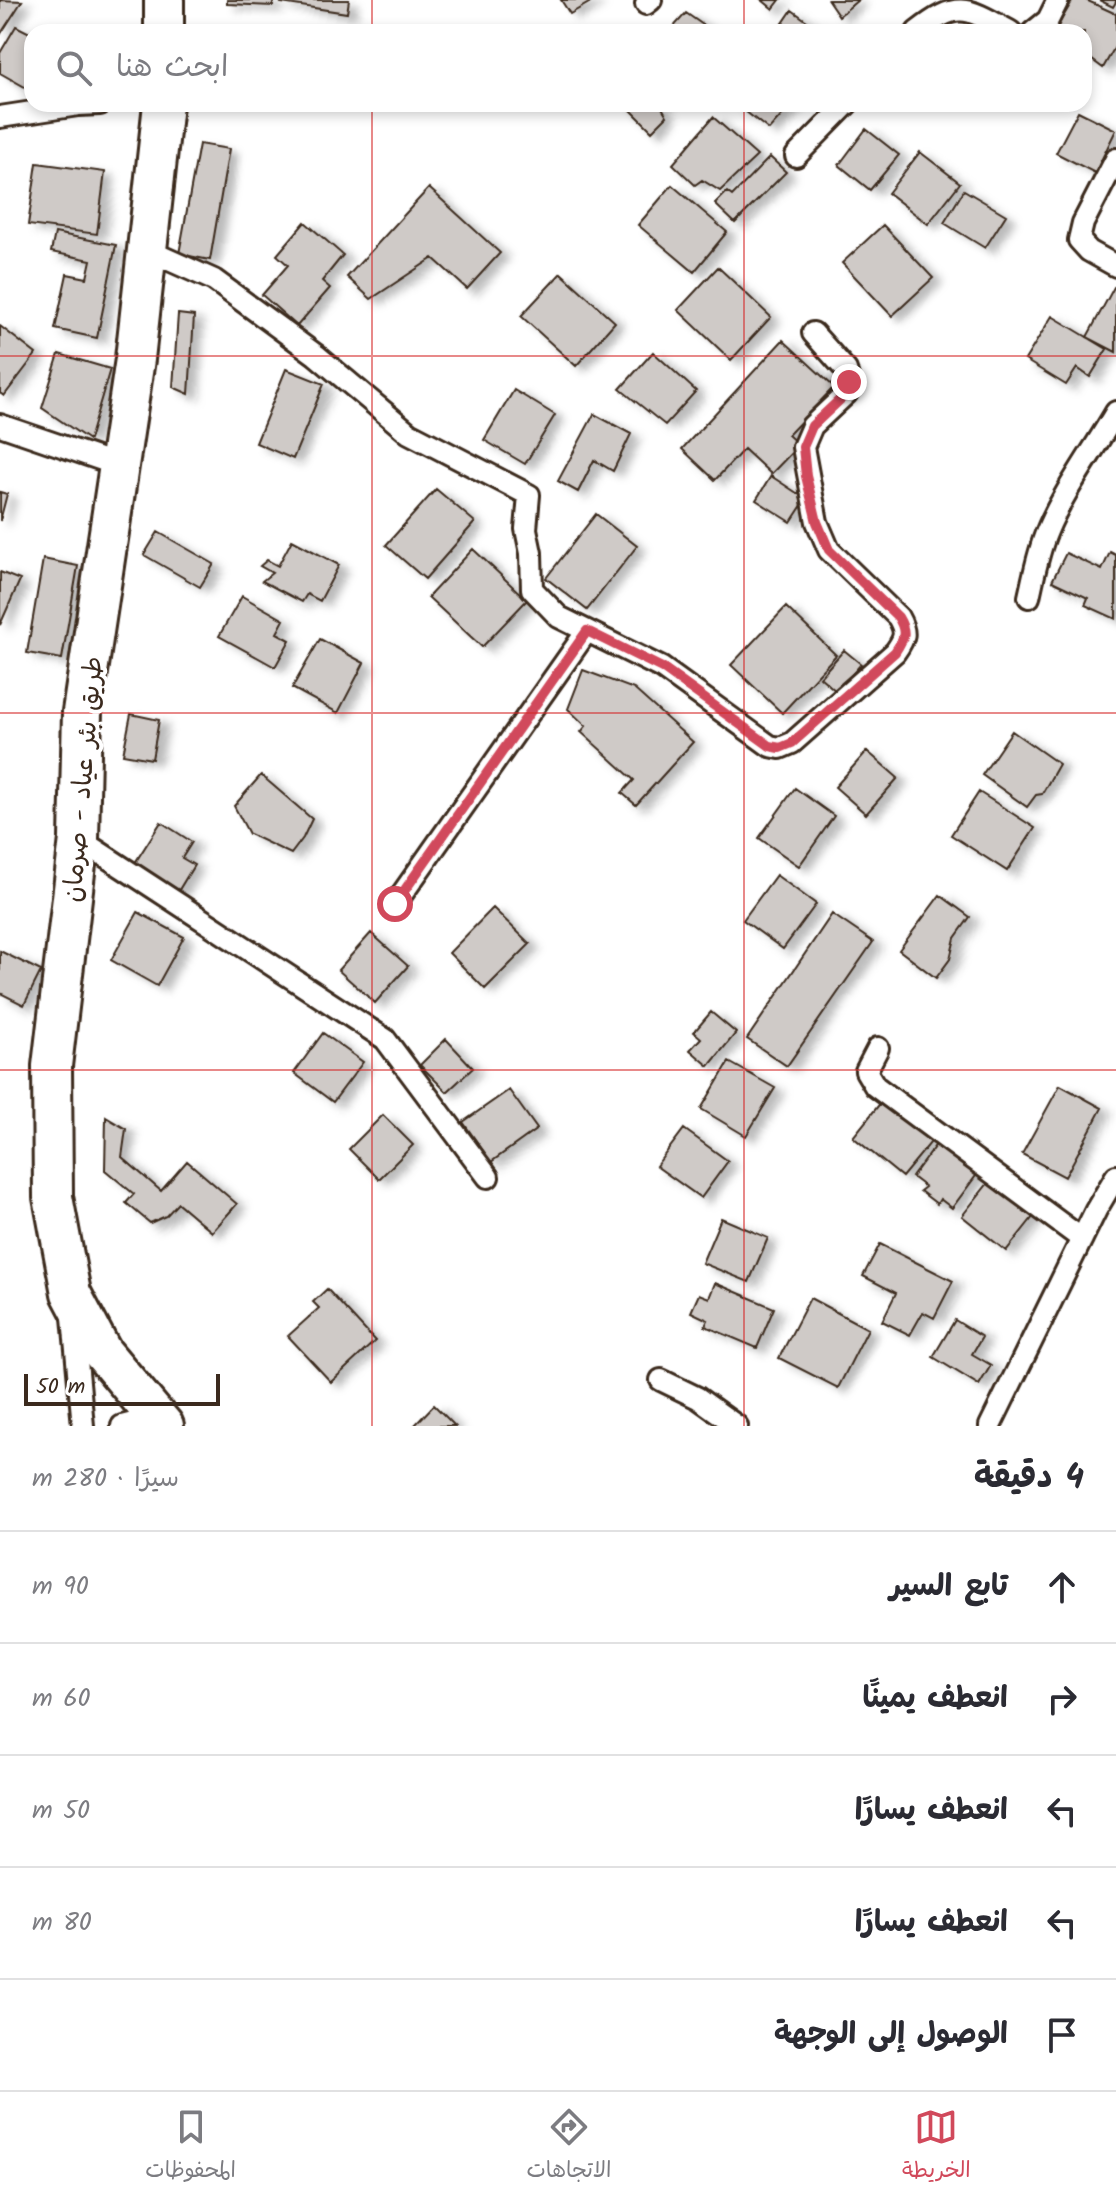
<!DOCTYPE html>
<html lang="ar">
<head>
<meta charset="utf-8">
<style>
  :root { --surface:#fff; --page:#f7f7f7; --text:#2b2b33; --muted:#7c7c81; --line:#e1e1e2; --accent:#d1495b }
  body { margin:0; font-family:Kalam,"Playpen Sans Arabic",sans-serif; background:var(--page); color:var(--text); direction:rtl }
  .scale { position:absolute; left:24px; bottom:20px; width:196px; box-sizing:border-box; padding-left:8px; border:4px solid #3b2a1e; border-top:0; font-size:22px; line-height:28px; white-space:nowrap; color:#3b2a1e; -webkit-text-stroke:6px #fff; paint-order:stroke }
  .stop { position:absolute; width:24px; height:24px; margin:-18px; border:6px solid #d1495b; border-radius:50%; background:#fff }
  .stop.end { background:#d1495b; border-color:#fff; box-shadow:0 2px 8px #0008 }
  .list { margin:0; padding:0; list-style:none }
  h2 { display:flex; justify-content:space-between; align-items:center; height:104px; margin:0; padding:0 32px; font-size:34px }
  h2 small { font-size:26px; font-weight:400; color:var(--muted) }
  .list li { display:grid; grid-template-columns:52px 1fr auto; gap:24px; align-items:center; box-sizing:border-box; height:112px; padding:0 32px; border-top:2px solid var(--line) }
  .list b { display:block; font-size:30px; white-space:nowrap }
  .list em { font-size:26px; font-style:normal; color:var(--muted) }
  .icon { flex:none; width:44px; height:44px; fill:none; stroke:currentColor; stroke-width:2; stroke-linecap:round; stroke-linejoin:round }
  .map { position:relative; flex:none; width:1116px; height:1426px; overflow:hidden; direction:ltr }
  .search { position:absolute; background:var(--surface); box-shadow:0 4px 12px #0003; left:24px; right:24px; top:24px; height:88px; display:flex; align-items:center; gap:20px; box-sizing:border-box; padding:0 28px; border-radius:24px; color:var(--muted); font-size:30px }
  .sheet { height:664px; background:var(--surface) }
  nav { display:flex; justify-content:space-around; align-items:center; box-sizing:border-box; height:112px; border-top:2px solid var(--line); background:var(--surface); font-size:22px; color:var(--muted) }
  nav a { display:grid; justify-items:center; gap:4px }
  nav .on { color:var(--accent) }
  .map>svg:first-child { display:block }
  .building { fill:#cfcac7; stroke:#3b2a1e; stroke-width:2; filter:url(#shadow) }
  .lines { fill:none; stroke-linecap:round; stroke-linejoin:round }
  .street-casing { stroke:#3b2a1e; stroke-width:26 }
  .highway-casing { stroke:#3b2a1e; stroke-width:44 }
  .street { stroke:#fff; stroke-width:20 }
  .highway { stroke:#fff; stroke-width:38 }
  .route { stroke:#d1495b; stroke-width:10 }
  .grid { fill:none; stroke:#d62828; stroke-width:2; stroke-opacity:0.55 }
  .labels { text-anchor:middle; stroke-width:8; stroke-linejoin:round; paint-order:stroke }
  .street-label { font-size:26px; fill:#3b2a1e; stroke:#fff }
</style>
</head>
<body>
<div class="map">
<svg width="1116" height="1426" viewBox="0 0 1116 1426">
  <defs>
    <filter id="shadow"><feDropShadow dx="9" dy="5" stdDeviation="4" flood-color="#0004"/></filter>
  </defs>
  <rect width="100%" height="100%" fill="#fff"/>
  <filter id="ink" filterUnits="userSpaceOnUse"><feTurbulence type="fractalNoise" baseFrequency=".0125" numOctaves="2"/><feDisplacementMap in="SourceGraphic" scale="16" xChannelSelector="R" yChannelSelector="G"/><feConvolveMatrix kernelMatrix="1 2 1 2 8 2 1 2 1" color-interpolation-filters="sRGB"/></filter>
  <g filter="url(#ink)">
    <path class="building" d="M0,0l22,1 -22,34z
      M227,0h46v6l-46,-2z
      M282,0h67l-2,13 -66,-10z
      M561,0h33l-24,14z
      M762,0h18l-7,9z
      M828,0h30l-19,16z
      M1073,0h13l30,14v31l-13,23 -19,-14v-22h-30z
      M1099,0h17v2l-3,5z
      M792,10l30,22h-45z
      M686,13l27,19h-44z
      M16,26l16,8v57l-32,-18v-20z
      M625,104h35l7,12 -15,15z
      M736,104h56l-23,26z
      M1078,111l38,19 -21,43 -39,-20z
      M713,117l44,39 -37,35 -18,-11 -7,5 -22,-21z
      M866,129l33,26 -29,35 -31,-25z
      M199,144l30,5 -19,111 -31,-6z
      M920,152l40,31 -32,41 -40,-31z
      M770,157l16,15 -51,51 -20,-19 12,-12 5,4z
      M37,163l68,9 -8,62 -69,-9z
      M672,185l55,47 -33,40 -56,-47z
      M429,188l71,65 -33,36 -34,-31 -62,41 -24,-22z
      M964,190l42,25 -21,33 -41,-25z
      M305,222l38,33 -21,26 8,7 -33,38 -35,-31 26,-30 -11,-10z
      M883,225l50,53 -41,38 -50,-53z
      M55,233l61,12 -19,93 -42,-9 12,-55 20,4 4,-18 -40,-8z
      M718,267l53,50 -40,43 -53,-50z
      M561,273l54,49 -39,44 -55,-50z
      M1114,287l2,1v64l-29,-15z
      M178,314l16,2 -5,78 -16,-7z
      M1052,316l55,33 -17,28 -13,-9 -11,17 -41,-25z
      M0,326l36,28 -32,42 -4,-3z
      M783,340l51,47 -46,48 11,10 -28,29 -27,-25 -29,31 -33,-31z
      M653,352l43,39 -31,34 -45,-36z
      M59,354l51,15 -21,71 -47,-32z
      M286,369l38,15 -31,75 -37,-16z
      M514,390l41,25 -30,49 -41,-24z
      M594,414l37,20 -18,37 -19,-11 -16,32 -20,-11z
      M771,476l35,23 -15,23 -35,-22z
      M436,489l39,33 -50,57 -39,-34z
      M0,492l7,2 -7,27z
      M596,514l41,32 -50,64 -41,-32z
      M158,532l56,32 -14,23 -56,-32z
      M292,540l47,25 -19,36 -13,-7 -5,8 -40,-21 10,-8 -12,-7 7,-6 11,6z
      M473,549l54,51 -45,47 -54,-50z
      M1110,552l6,3v64l-31,-14 3,-7 -36,-17 14,-28 36,17z
      M43,559l35,7 -16,93 -35,-6z
      M0,572l20,8 -20,45z
      M242,596l42,24 -7,13 13,7 -15,27 -56,-31z
      M786,607l50,48 -54,58 -51,-48z
      M320,639l44,24 -26,50 -46,-25z
      M844,650l17,14 -24,28 -17,-15z
      M583,670l51,19 59,53 -57,63 -14,-12 12,-13 -53,-48 5,-6 -18,-17z
      M131,714l28,6 -7,39 -29,-5z
      M1012,731l47,33 -17,30 -6,1 -9,12 -45,-32z
      M867,751l31,27 -32,36 -31,-27z
      M261,775l51,44 -9,19 -12,16 -42,-20 -15,-28z
      M795,788l39,28 -35,50 -40,-28z
      M979,792l56,36 -28,43 -56,-36z
      M161,822l31,20 -10,16 12,7 -17,28 -44,-27z
      M776,875l40,29 -33,45 -40,-29z
      M940,895l30,22 -15,21 -5,21 -14,19 -37,-28z
      M493,908l37,36 -45,45 -36,-36z
      M138,912l46,25 -27,49 -46,-26z
      M832,914l41,28 -86,124 -40,-27z
      M371,933l37,33 -33,37 -37,-33z
      M0,951l41,20 -17,34 -24,-12z
      M711,1012l25,21 -27,33 -19,-16 11,-12 -7,-6z
      M323,1033l40,29 -30,40 -39,-29z
      M446,1039l27,29 -26,24 -27,-27z
      M729,1062l46,26 -29,48 -45,-27z
      M1060,1085l42,23 -37,69 -43,-23z
      M509,1090l28,39 -46,33 -28,-40z
      M882,1101l49,41 -29,35 -49,-40z
      M383,1115l30,30 -34,34 -30,-30z
      M106,1117l20,12 -4,28 39,34 26,-30 50,43 -25,28 -34,-29 -12,13 -16,7 -24,-20 8,-9 -29,-24z
      M684,1129l44,32 -27,37 -45,-32z
      M940,1139l41,30 -29,39 -12,-9 -3,5 -17,-13 5,-4 -13,-10z
      M993,1177l44,35 -31,39 -44,-35z
      M721,1218l47,20 -19,44 -47,-19z
      M880,1244l73,37 -19,37 -11,-6 -13,23 -28,-14 14,-28 -33,-17z
      M715,1283l59,25 -17,40 -52,-22 3,-6 -17,-8 8,-18 10,4z
      M327,1289l48,52 -44,41 -43,-46 31,-28 -6,-6z
      M810,1298l58,31 -30,59 -59,-30z
      M955,1320l27,17 -10,17 19,11 -12,20 -46,-28z
      M434,1405l21,21h-41z"/>
    <g class="lines">
      <defs>
        <path id="street" d="M646,4l5,-4
          M917,32c41,-32 49,-25 94,0
          M1033,32l15,-12 10,-20
          M0,117l78,-12 22,-1
          M796,156l51,-52
          M1116,159l-33,64 -4,17 10,11 27,15
          M147,250l67,30 102,75 93,78 120,62 -3,34 5,24 1,36 27,28 103,51 108,78 10,2 12,-5 103,-91c10,-14 12,-19 3,-35l-69,-67 -12,-28 -14,-75 9,-21 35,-33 2,-11 -3,-12 -33,-37
          M0,425l120,41
          M1029,597c5,-22 9,-45 18,-66 16,-39 47,-81 69,-119
          M79,839l306,200 103,138
          M395,904l192,-273
          M878,1048l-12,23 9,15 207,153
          M73,1317l10,109
          M661,1380l37,18 39,28
          M122,1426l35,-9
          M990,1426l106,-216 20,-34"/>
        <path id="highway" d="M164,32v-32
          M163,104l-28,255 -53,353 -3,127 -27,227 1,131 18,96 31,59 62,74"/>
      </defs>
      <use href="#street" class="street-casing"/>
      <use href="#highway" class="highway-casing"/>
      <use href="#street" class="street"/>
      <use href="#highway" class="highway"/>
    </g>
  </g>
  <g class="lines" filter="url(#ink)">
    <path class="route" d="M395,904l192,-273 75,37 108,78 10,2 12,-5 103,-91c10,-15 12,-20 3,-35l-69,-67 -12,-28 -11,-46 -3,-29 9,-21 35,-33 2,-11"/>
  </g>
  <path class="grid" d="M372,0v32M744,0v32M372,104v1322M744,104v1322M0,356h1116M0,713h1116M0,1070h1116"/>
  <g class="labels">
    <g class="street-label">
      <text transform="translate(82 779) rotate(-85)" y="9">طريق بئر عياد - صرمان</text>
    </g>
  </g>
</svg>
<div class="scale">50 m</div>
<div class="stop" style="left:395px;top:904px"></div>
<div class="stop end" style="left:849px;top:382px"></div>
<div class="search"><svg class="icon" aria-label="search" viewBox="0 0 24 24"><circle cx="10" cy="10" r="6"/><path d="M15 15l6 6"/></svg>ابحث هنا</div>
</div>
<section class="sheet">
<h2>4 دقيقة<small>سيرًا · 280 m</small></h2>
<ul class="list">
<li><svg class="icon" aria-label="ahead" viewBox="0 0 24 24"><path d="M12 20V5M6 11l6-6 6 6"/></svg><div><b>تابع السير</b></div><em>90 m</em></li>
<li><svg class="icon" aria-label="right" viewBox="0 0 24 24"><path d="M7 20v-9h11M14 6l5 5-5 5"/></svg><div><b>انعطف يمينًا</b></div><em>60 m</em></li>
<li><svg class="icon" aria-label="left" viewBox="0 0 24 24"><path d="M17 20v-9H6M10 6l-5 5 5 5"/></svg><div><b>انعطف يسارًا</b></div><em>50 m</em></li>
<li><svg class="icon" aria-label="left" viewBox="0 0 24 24"><path d="M17 20v-9H6M10 6l-5 5 5 5"/></svg><div><b>انعطف يسارًا</b></div><em>80 m</em></li>
<li><svg class="icon" aria-label="arrive" viewBox="0 0 24 24"><path d="M6 21V4h12l-3 4 3 4H6"/></svg><div><b>الوصول إلى الوجهة</b></div></li>
</ul>
</section>
<nav>
<a class="on"><svg class="icon" aria-label="map" viewBox="0 0 24 24"><path d="M3 6l6-2 6 2 6-2v14l-6 2-6-2-6 2zM9 4v14M15 6v14"/></svg>الخريطة</a>
<a><svg class="icon" aria-label="directions" viewBox="0 0 24 24"><path d="M12 3l9 9-9 9-9-9zM9 14v-3h6M13 9l2 2-2 2"/></svg>الاتجاهات</a>
<a><svg class="icon" aria-label="saved" viewBox="0 0 24 24"><path d="M7 4h10v16l-5-4-5 4z"/></svg>المحفوظات</a>
</nav>
</body>
</html>
